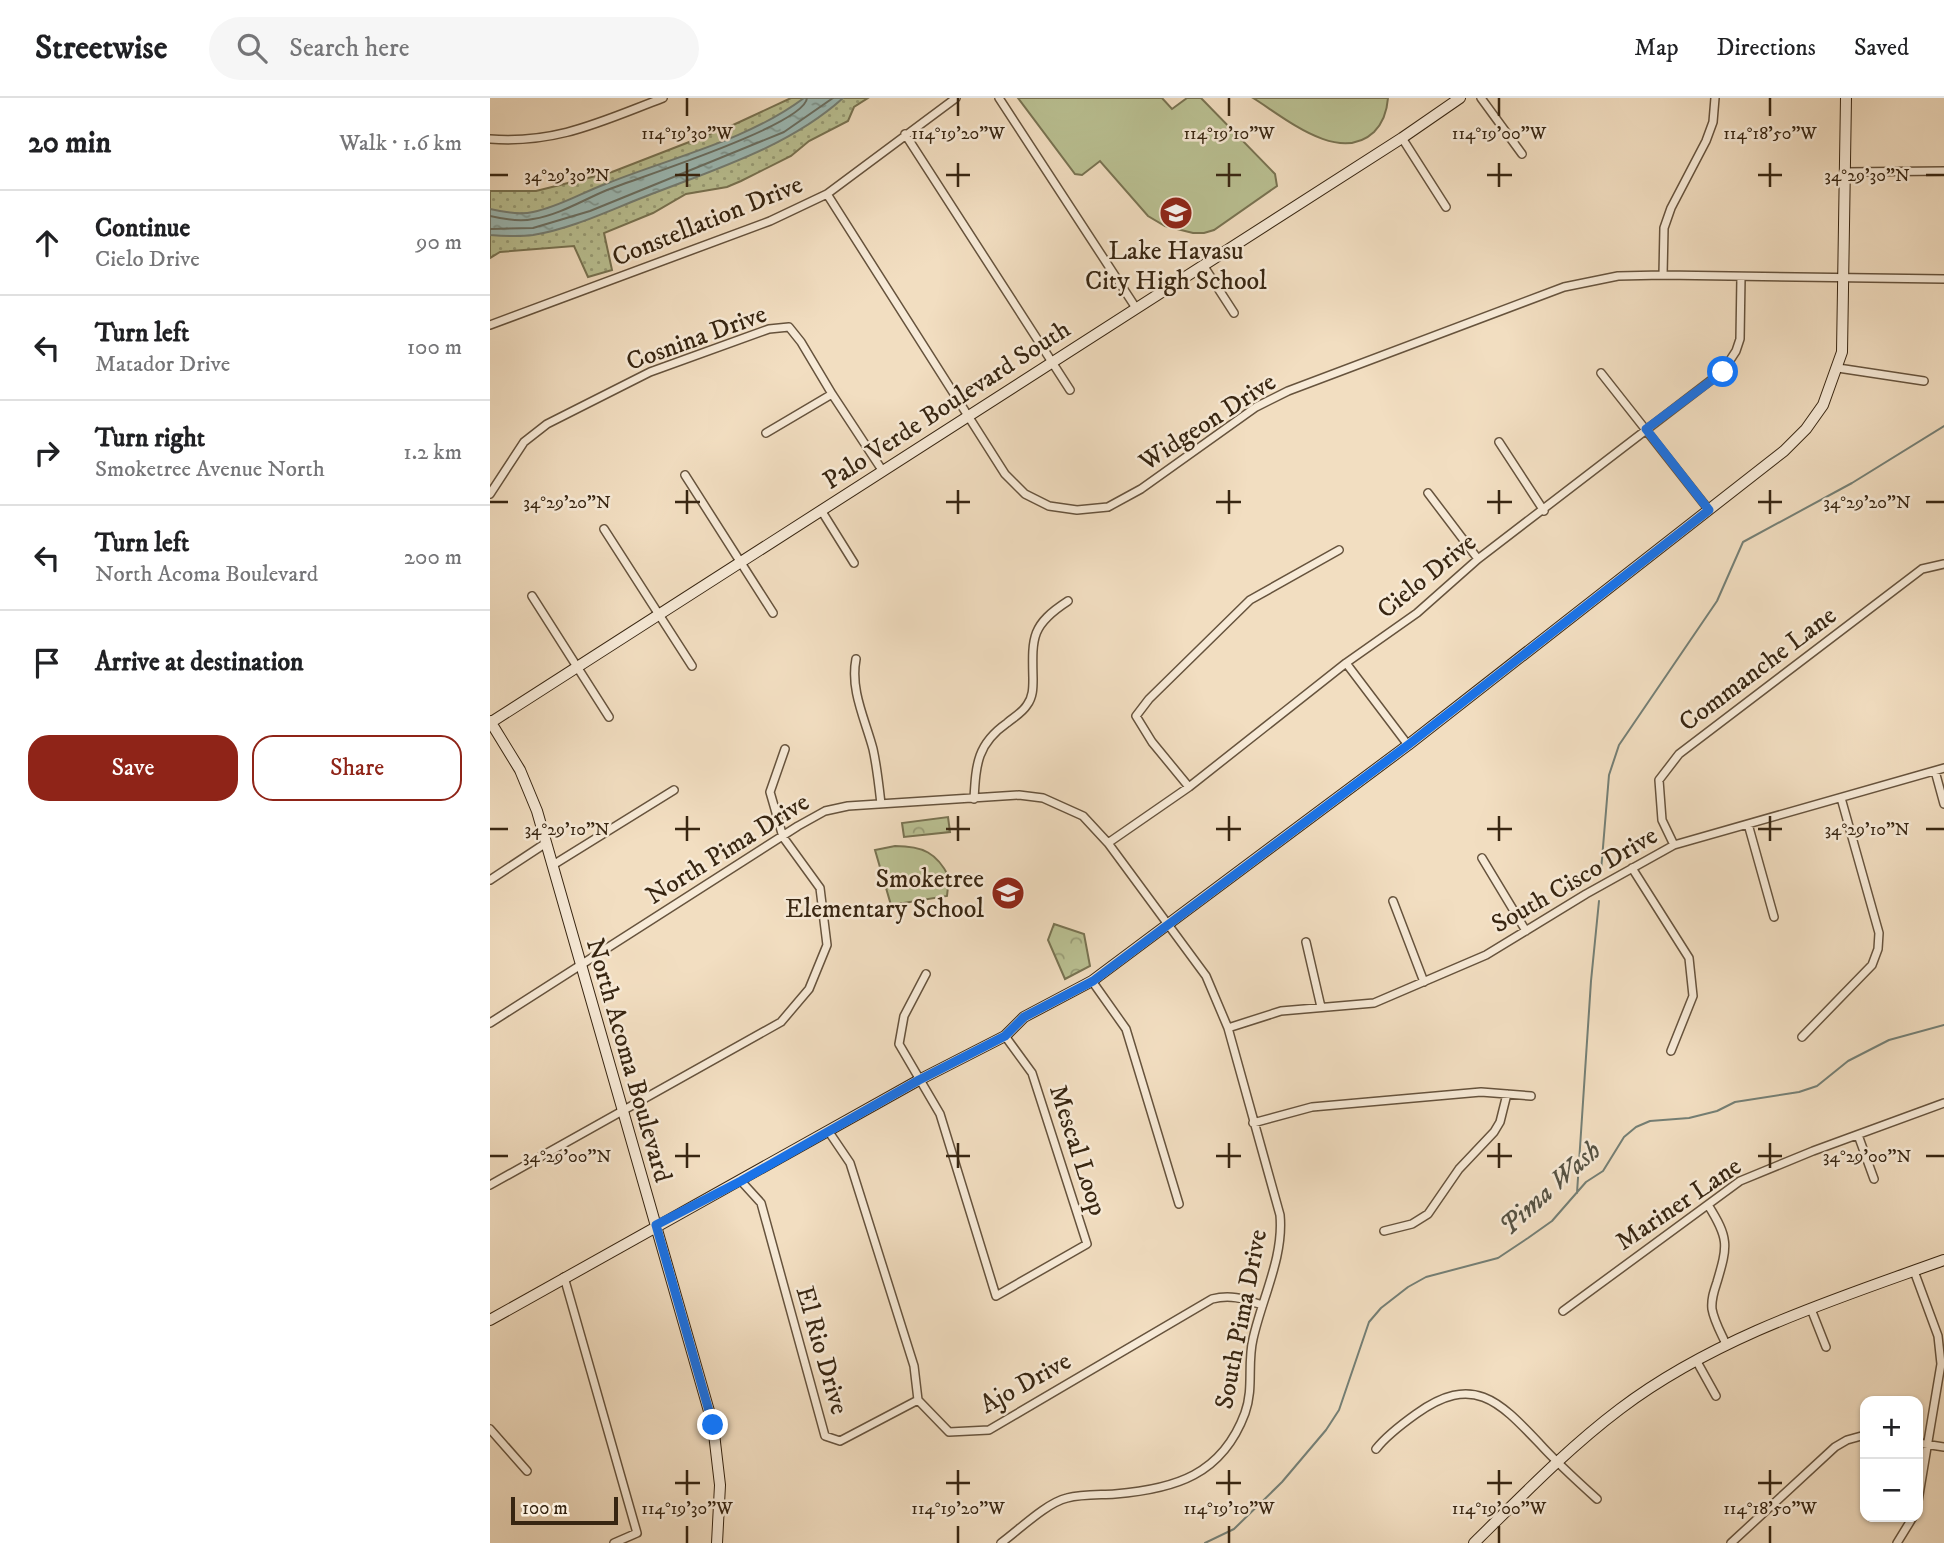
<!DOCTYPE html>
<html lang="en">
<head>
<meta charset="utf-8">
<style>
  :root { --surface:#fff; --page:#f6f6f6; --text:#202124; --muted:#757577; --line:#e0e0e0; --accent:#8f2418 }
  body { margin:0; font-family:"IM FELL DW Pica",serif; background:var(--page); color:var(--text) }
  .controls { position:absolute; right:21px; bottom:21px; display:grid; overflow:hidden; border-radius:14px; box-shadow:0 2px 5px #0004 }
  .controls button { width:63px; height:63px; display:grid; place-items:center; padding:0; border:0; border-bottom:2px solid var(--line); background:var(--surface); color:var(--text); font:35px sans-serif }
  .scale { position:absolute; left:21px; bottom:18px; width:107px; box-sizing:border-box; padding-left:7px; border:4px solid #372511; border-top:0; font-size:19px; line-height:24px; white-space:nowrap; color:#372511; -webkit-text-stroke:5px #f7ead7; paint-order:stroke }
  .stop { position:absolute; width:21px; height:21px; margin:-16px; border:5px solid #1a73e8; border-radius:50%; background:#fff }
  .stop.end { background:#1a73e8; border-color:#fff; box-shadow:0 2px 7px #0008 }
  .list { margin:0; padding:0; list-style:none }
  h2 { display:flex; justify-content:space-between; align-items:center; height:91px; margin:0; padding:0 28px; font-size:30px }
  h2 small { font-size:23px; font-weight:400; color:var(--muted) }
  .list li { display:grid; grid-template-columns:46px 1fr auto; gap:21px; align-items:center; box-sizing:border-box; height:105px; padding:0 28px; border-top:2px solid var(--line) }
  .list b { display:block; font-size:26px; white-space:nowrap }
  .list p { margin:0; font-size:23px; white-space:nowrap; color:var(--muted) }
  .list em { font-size:23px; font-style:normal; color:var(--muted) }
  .actions { display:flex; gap:14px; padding:21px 28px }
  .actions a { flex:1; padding:16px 0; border:2px solid var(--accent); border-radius:21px; text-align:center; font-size:24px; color:var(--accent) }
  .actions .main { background:var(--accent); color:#fff }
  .icon { flex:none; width:38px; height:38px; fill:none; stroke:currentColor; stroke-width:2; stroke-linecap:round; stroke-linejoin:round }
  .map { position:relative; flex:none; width:1454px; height:1445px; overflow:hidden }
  header { display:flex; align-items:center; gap:42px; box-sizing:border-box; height:98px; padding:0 35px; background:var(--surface); border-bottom:2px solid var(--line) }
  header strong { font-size:33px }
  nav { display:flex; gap:38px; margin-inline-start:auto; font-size:24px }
  .search { width:490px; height:63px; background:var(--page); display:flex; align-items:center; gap:18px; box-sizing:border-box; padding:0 24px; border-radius:38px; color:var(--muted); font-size:26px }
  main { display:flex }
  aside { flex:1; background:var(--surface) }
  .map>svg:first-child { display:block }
  .grass { fill:url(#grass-dots); stroke:#787352; stroke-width:2 }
  .park { fill:url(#park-crowns); stroke:#787352; stroke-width:2 }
  .pitch { fill:#bac193; stroke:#787352; stroke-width:2 }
  .water { fill:url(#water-ripples); stroke:#747f75; stroke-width:2 }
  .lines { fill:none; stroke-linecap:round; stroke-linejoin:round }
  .shore { stroke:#6a7064; stroke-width:2 }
  .stream { stroke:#747f75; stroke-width:2 }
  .street-casing { stroke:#66533d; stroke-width:10 }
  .secondary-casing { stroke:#372511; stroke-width:12 }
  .street { stroke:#f7ead7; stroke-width:7 }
  .secondary { stroke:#f7ead7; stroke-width:10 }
  .route { stroke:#1a73e8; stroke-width:9 }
  .ticks { fill:none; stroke:#372511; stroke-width:2.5 }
  .labels { text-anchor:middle; stroke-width:5; stroke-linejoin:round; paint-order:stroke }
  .street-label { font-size:26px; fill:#372511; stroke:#f7ead7 }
  .poi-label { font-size:26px; fill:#372511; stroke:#f7ead7 }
  .water-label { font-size:28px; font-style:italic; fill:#555243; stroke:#f7ead7 }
  .ticks-label { font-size:18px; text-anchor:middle; fill:#372511; stroke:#f7ead7; stroke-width:5; stroke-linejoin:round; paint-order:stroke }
</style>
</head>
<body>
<header>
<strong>Streetwise</strong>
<div class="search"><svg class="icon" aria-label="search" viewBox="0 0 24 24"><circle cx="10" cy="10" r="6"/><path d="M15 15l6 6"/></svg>Search here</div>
<nav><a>Map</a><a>Directions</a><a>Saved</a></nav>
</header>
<main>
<aside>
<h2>20 min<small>Walk · 1.6 km</small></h2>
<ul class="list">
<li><svg class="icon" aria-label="ahead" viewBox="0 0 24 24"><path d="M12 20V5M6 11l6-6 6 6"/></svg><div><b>Continue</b><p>Cielo Drive</p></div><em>90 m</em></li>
<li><svg class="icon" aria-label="left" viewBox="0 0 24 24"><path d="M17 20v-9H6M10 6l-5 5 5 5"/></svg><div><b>Turn left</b><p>Matador Drive</p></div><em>100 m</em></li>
<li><svg class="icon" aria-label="right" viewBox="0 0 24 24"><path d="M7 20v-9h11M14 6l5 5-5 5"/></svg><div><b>Turn right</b><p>Smoketree Avenue North</p></div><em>1.2 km</em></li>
<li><svg class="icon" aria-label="left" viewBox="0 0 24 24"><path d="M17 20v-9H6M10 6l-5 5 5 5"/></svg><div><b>Turn left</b><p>North Acoma Boulevard</p></div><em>200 m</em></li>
<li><svg class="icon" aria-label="arrive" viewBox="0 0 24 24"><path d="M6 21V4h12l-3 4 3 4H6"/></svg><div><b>Arrive at destination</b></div></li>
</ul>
<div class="actions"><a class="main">Save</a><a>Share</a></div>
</aside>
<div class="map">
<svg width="1454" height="1445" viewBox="0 0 1454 1445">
  <defs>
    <pattern id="grass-dots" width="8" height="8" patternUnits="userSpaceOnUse" patternTransform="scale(1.75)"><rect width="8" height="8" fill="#bac193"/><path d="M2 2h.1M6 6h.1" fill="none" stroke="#989d77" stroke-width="1.8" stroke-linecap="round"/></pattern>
    <pattern id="park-crowns" width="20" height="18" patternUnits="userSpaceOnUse" patternTransform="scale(1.75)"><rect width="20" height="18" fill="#bac193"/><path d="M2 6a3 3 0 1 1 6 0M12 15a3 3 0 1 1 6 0" fill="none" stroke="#989d77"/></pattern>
    <pattern id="water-ripples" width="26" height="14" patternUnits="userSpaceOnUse" patternTransform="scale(1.75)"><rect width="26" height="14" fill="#9cbbb7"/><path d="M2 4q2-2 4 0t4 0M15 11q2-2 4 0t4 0" fill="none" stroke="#809893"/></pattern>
  </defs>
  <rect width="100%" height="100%" fill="#f2dec1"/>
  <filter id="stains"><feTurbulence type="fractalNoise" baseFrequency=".00286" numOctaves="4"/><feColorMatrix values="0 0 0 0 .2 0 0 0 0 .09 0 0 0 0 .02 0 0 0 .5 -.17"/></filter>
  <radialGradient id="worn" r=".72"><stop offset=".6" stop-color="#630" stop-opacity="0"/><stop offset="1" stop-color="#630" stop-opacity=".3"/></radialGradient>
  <path class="grass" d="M301,0h77l-14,9 -6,14 -39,20 -18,15 -50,25 -14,6 -41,7 -33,19 -49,20 8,37 -24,7 -14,-31 -74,6 -10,6v-67h46l76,-19 121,-47z"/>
  <path class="park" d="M458,719l2,15 -46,5 -2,-14z
    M564,826l30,10 6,32 -25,13 -17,-39z"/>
  <path class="pitch" d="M528,0h144l10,11 15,-11h14l74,76 2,12 -63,44 -10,3h-11l-28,-7 -17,-10 -48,-55 -18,14 -7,-1z
    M763,0h135c-1,13 -5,25 -14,34 -35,33 -90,-15 -121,-34z
    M405,748c28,0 42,7 54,31l-2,19 -56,9 -16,-55z"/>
  <path class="water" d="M314,0h39c-54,49 -130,72 -199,99 -36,14 -73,32 -111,38 -15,2 -29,1 -43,0v-26c13,3 30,6 43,3 26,-5 50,-20 75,-29 65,-26 140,-43 196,-85z"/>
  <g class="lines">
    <path class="shore" d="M0,118c13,3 30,6 43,3 26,-4 50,-19 74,-29 30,-12 198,-65 200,-92
      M0,131l43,-1 57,-17 194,-79 49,-34"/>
    <path class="stream" d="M1111,773l8,-96 10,-30 98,-144 26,-59 109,-59 92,-57
      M1087,1095l14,-212 8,-80
      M715,1445l29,-14 48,-47 44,-52 13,-20 30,-88 12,-14 27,-21 18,-10 72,-19 30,-20 24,-17 34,-39 17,-11 21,-34 12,-10 14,-6 39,-3 28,-7 18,-9 64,-10 18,-6 31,-25 41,-21 55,-15"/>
    <defs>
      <path id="street" d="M509,0l137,210
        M991,0l41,56
        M415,36l165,256
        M912,40l44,69
        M0,41c67,5 112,-18 173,-41
        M1355,74l99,-1
        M337,96l178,280 20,20 24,12 28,4 31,-3 33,-18 115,-82 32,-16 276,-104 54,-11 45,-1 281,4
        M713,167l31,48
        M1173,177l1,-47 7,-20 35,-67 7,-19 2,-24
        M0,227l280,-104 57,-27 129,-96
        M1348,270l86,13
        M1111,275l108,137
        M276,335l66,-39
        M1009,344l45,69
        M195,377l88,138
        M938,395l50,66
        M0,396l34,-52 23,-18 103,-52 119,-43 20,-2 12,15 31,52 50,76
        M331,412l33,53
        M114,431l88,137
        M42,498l77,121
        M366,561c-6,31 9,60 17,90 4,18 6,37 8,55
        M856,565l62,82
        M1445,673l9,33
        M699,689l-37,-45 -16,-26 13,-17 101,-99 89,-50
        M484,701c2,-35 3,-55 33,-76 7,-6 15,-10 20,-18 6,-8 6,-17 6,-26 -1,-42 -2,-54 35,-78
        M1258,726l26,93
        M618,745l81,-56 157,-124 71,-50 61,-54 245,-188 13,-20 4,-12 1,-62
        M1184,747l-12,-25 -3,-40 20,-26 243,-185 22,-5
        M992,760l44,73
        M63,767l121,-75
        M1142,770l57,90 4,38 -22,55
        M0,782l56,-37
        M903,803l31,81
        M816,844l15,65
        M436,876l-22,42 -5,28 41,70 56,182 91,-52 -55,-171 -27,-37
        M602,883l34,48 53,175
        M0,925l308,-197 27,-15 23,-5 171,-11 24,3 40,18 25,27 98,133 22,52 52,187c4,42 -18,83 -27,124 -6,25 1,49 -8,74 -23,62 -70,76 -130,81 -16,1 -33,0 -48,4 -21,5 -48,32 -66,45
        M738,930l53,-17 93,-8 112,-48 100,-61 88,-49 270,-77
        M1312,939l70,-72 6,-16 1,-16 -38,-135
        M763,1025l59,-16 169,-15 50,4
        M339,1034l21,31 64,203 4,34 31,32 40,-2 223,-131c19,-5 32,0 50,6
        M1368,1037l16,44
        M251,1083l20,22 64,233 15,5 78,-41
        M0,1087l291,-163 28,-33 18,-44 -7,-57 -37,-51 -13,-45 15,-43
        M1218,1107c21,33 20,40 9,77 -3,9 -6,17 -5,27 2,12 9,24 14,35
        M894,1133l28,-7 16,-10 31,-45 35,-37 6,-10 7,-28
        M1424,1173l24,65 3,28 -23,137
        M74,1179l73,256 -23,10
        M1321,1211l15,38
        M1073,1213l177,-130 73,-30 131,-48
        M1206,1262l20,36
        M0,1331l37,42
        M1428,1345l26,4
        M886,1351c11,-14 26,-25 40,-35 57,-41 83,-13 123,29 18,20 38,38 58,56
        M1241,1445l104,-96 12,-7 18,-5
        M1407,1445l16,-26"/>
      <path id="secondary" d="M0,623l30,49 17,41 176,614 7,60 -3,58
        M0,625l912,-585 58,-40
        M0,1222l429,-240 86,-44 19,-19 68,-36 316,-236 376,-294 22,-22 17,-24 19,-53 4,-254
        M984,1445c47,-46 93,-94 146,-134 95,-72 213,-109 324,-149"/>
    </defs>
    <use href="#street" class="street-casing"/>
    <use href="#secondary" class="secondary-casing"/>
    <use href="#street" class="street"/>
    <use href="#secondary" class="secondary"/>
  </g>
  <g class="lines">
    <path class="route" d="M223,1327l-57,-200 85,-44 178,-101 86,-44 19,-19 69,-36 315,-236 301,-235 -63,-81 77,-57"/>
  </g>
  <path class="ticks" d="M197,0v18M468,0v18M739,0v18M1009,0v18M1280,0v18M197,65v24M468,65v24M739,65v24M1009,65v24M1280,65v24M0,77h18M185,77h25M456,77h24M726,77h25M997,77h25M1268,77h24M1436,77h18M197,392v24M468,392v24M739,392v24M1009,392v24M1280,392v24M0,404h18M185,404h25M456,404h24M726,404h25M997,404h25M1268,404h24M1436,404h18M197,718v25M468,718v25M739,718v25M1009,718v25M1280,718v25M0,731h18M185,731h25M456,731h24M726,731h25M997,731h25M1268,731h24M1436,731h18M197,1045v25M468,1045v25M739,1045v25M1009,1045v25M1280,1045v25M0,1058h18M185,1058h25M456,1058h24M726,1058h25M997,1058h25M1268,1058h24M1436,1058h18M197,1372v25M468,1372v25M739,1372v25M1009,1372v25M1280,1372v25M185,1385h25M456,1385h24M726,1385h25M997,1385h25M1268,1385h24M197,1428v17M468,1428v17M739,1428v17M1009,1428v17M1280,1428v17"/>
  <defs>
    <symbol id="school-disc" viewBox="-11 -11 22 22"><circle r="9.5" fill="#8f2418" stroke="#f7ead7"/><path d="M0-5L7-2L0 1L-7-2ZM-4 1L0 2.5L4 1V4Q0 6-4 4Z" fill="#fff"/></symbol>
  </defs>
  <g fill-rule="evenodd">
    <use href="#school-disc" x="667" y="96" width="38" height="38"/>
    <use href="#school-disc" x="499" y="776" width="38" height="38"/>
  </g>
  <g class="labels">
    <g class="street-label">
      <text transform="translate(217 122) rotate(-22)" y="9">Constellation Drive</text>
      <text transform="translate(206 239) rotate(-20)" y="9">Cosnina Drive</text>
      <text transform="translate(456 306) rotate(-33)" y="9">Palo Verde Boulevard South</text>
      <text transform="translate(717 323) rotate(-33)" y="9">Widgeon Drive</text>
      <text transform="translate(936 477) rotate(-39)" y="9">Cielo Drive</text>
      <text transform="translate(1267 570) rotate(-37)" y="9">Commanche Lane</text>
      <text transform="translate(237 750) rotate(-32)" y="9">North Pima Drive</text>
      <text transform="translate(1084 781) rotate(-30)" y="9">South Cisco Drive</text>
      <text transform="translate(140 962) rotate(74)" y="9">North Acoma Boulevard</text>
      <text transform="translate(589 1052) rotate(72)" y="9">Mescal Loop</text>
      <text transform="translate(1188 1105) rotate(-34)" y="9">Mariner Lane</text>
      <text transform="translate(750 1221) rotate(-79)" y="9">South Pima Drive</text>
      <text transform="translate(333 1252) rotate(74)" y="9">El Rio Drive</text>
      <text transform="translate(535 1284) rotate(-29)" y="9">Ajo Drive</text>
    </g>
    <g class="poi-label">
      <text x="686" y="161">Lake Havasu<tspan x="686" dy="30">City High School</tspan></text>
      <text x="494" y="789" text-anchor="end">Smoketree<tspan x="494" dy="30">Elementary School</tspan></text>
    </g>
    <g class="water-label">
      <text transform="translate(1059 1089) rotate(-42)" y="10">Pima Wash</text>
    </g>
  </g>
  <g class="ticks-label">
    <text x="197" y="41">114°19'30"W</text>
    <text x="468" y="41">114°19'20"W</text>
    <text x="739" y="41">114°19'10"W</text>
    <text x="1009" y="41">114°19'00"W</text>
    <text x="1280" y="41">114°18'50"W</text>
    <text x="77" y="83">34°29'30"N</text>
    <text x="1377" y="83">34°29'30"N</text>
    <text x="77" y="410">34°29'20"N</text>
    <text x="1377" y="410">34°29'20"N</text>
    <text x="77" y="737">34°29'10"N</text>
    <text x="1377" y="737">34°29'10"N</text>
    <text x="77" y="1064">34°29'00"N</text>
    <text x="1377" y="1064">34°29'00"N</text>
    <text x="197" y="1416">114°19'30"W</text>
    <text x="468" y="1416">114°19'20"W</text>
    <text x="739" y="1416">114°19'10"W</text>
    <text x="1009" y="1416">114°19'00"W</text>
    <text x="1280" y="1416">114°18'50"W</text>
  </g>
  <rect width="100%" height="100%" filter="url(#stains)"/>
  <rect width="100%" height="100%" fill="url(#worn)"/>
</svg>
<div class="controls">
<button>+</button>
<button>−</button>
</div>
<div class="scale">100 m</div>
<div class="stop" style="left:1233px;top:274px"></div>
<div class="stop end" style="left:223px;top:1327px"></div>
</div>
</main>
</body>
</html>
